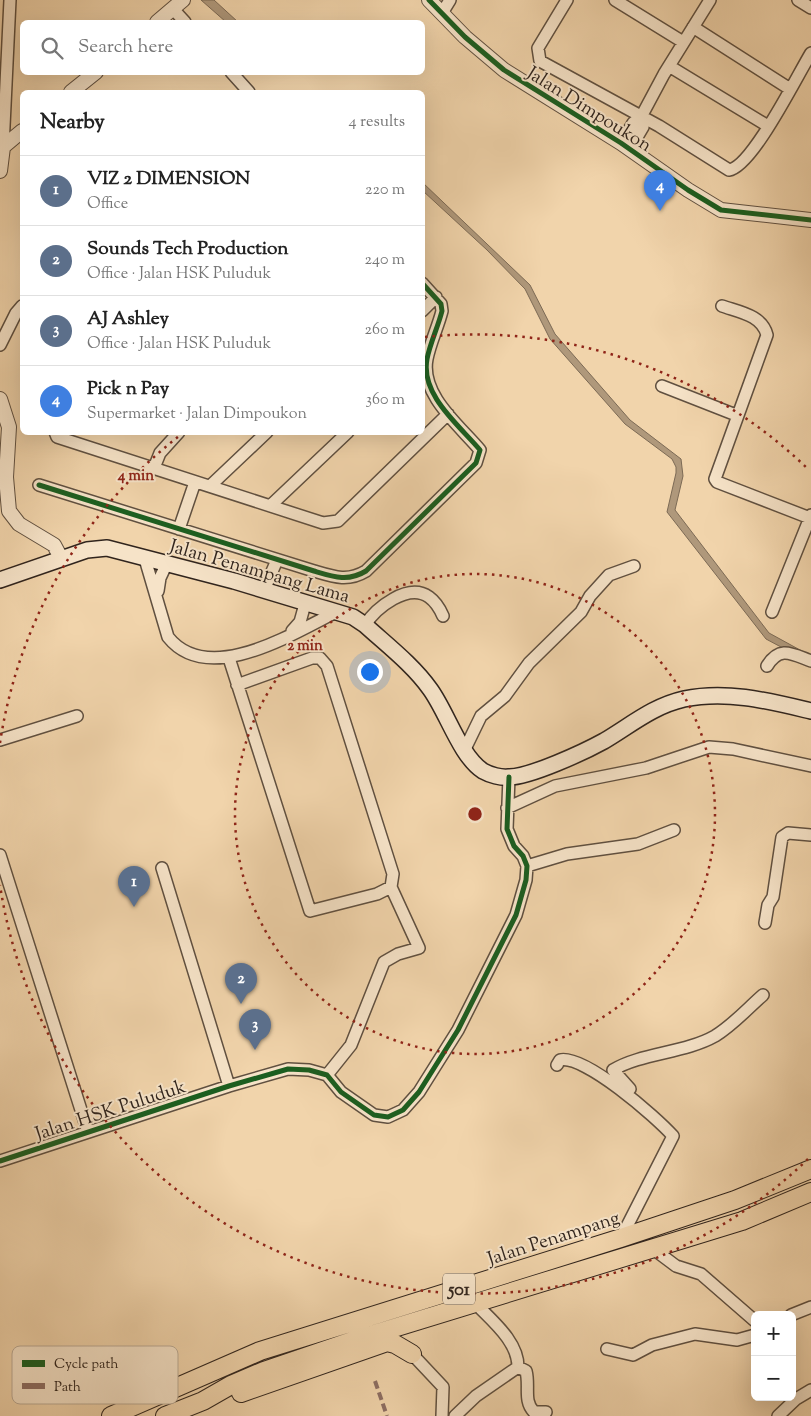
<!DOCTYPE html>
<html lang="en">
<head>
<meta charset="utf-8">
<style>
  :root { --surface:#fff; --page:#f2f2f2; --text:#222; --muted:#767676; --line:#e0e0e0; --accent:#8f2418 }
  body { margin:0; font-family:"Sorts Mill Goudy",serif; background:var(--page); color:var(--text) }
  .controls { position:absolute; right:15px; bottom:15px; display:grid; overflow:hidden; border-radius:8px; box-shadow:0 5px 20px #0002 }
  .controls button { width:45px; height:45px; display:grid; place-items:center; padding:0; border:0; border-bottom:1px solid var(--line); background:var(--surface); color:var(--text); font:25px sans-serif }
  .you { position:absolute; left:369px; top:671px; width:18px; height:18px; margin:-12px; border:4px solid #fff; border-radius:50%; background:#1a73e8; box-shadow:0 0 0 8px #1a73e833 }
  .badge { display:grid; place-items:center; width:32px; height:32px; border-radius:50%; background:var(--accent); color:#fff; font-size:16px; font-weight:700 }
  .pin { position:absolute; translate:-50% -41px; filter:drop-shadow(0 1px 2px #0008) }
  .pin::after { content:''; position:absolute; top:26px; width:18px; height:15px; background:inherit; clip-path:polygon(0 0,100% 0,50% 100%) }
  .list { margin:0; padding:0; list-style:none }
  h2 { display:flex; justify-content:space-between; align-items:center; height:65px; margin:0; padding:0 20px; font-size:21px }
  h2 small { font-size:16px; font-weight:400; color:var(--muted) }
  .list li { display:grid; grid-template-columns:32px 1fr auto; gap:15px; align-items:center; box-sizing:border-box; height:70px; padding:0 20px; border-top:1px solid var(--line) }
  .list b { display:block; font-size:19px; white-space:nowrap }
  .list p { margin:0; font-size:16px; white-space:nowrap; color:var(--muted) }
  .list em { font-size:16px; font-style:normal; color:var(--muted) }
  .icon { flex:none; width:28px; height:28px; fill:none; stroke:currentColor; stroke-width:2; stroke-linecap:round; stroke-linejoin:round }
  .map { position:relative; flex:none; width:811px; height:1416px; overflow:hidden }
  .search { position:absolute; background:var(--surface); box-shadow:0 5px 20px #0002; left:20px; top:20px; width:405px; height:55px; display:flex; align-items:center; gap:12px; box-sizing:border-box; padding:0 18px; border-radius:8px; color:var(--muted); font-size:19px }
  .panel { position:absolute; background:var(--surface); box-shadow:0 5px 20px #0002; left:20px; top:90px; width:405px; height:345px; border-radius:8px }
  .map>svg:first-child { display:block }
  .water { fill:#af987b; stroke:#7c6a55 }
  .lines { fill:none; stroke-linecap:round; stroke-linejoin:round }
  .minor-casing { stroke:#605040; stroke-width:14 }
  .tertiary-casing { stroke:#605040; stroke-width:16 }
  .secondary-casing { stroke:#30241d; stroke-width:18 }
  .primary-casing { stroke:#30241d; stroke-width:20 }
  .minor { stroke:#f6e3c8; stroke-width:11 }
  .tertiary { stroke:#f6e3c8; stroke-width:14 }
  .secondary { stroke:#f6e3c8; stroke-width:15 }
  .primary { stroke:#f1d4ab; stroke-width:18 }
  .quiet { stroke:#8d6e63; stroke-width:4; stroke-dasharray:8 4; stroke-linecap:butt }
  .cycleway-casing { stroke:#f6e3c8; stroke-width:8 }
  .cycleway { stroke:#1b5e20; stroke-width:5 }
  .ring { fill:none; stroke:#8f2418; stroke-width:2.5; stroke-dasharray:2.5 5 }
  .labels { text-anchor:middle; stroke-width:4; stroke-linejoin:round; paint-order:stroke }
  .shield { fill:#f6e3c8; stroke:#6b5d50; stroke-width:1 }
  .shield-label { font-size:18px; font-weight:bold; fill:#30241d }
  .street-label { font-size:19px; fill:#30241d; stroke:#f6e3c8 }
  .key { fill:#f6e3c8; stroke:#bbaa95; stroke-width:1 }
  .key-label { font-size:14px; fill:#30241d }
  .centre { fill:#8f2418; stroke:#f6e3c8; stroke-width:2.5 }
  .ring-label { font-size:15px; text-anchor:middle; font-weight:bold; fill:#8f2418; stroke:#f6e3c8; stroke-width:4; stroke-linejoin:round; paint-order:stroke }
</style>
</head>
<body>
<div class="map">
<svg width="811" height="1416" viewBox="0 0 811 1416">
  <rect width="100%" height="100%" fill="#f1d4ab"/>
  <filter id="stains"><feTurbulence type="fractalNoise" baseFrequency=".004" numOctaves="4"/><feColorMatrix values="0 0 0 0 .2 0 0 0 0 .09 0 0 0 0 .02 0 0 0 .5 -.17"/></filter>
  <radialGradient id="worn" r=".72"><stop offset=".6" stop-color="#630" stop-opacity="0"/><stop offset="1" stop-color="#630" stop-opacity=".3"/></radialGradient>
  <path class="water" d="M201,0h13l24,22h-12z
    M422,182l108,103 25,49 75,86 51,39 2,17 -8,34 94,123 42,23v7l-45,-24 -99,-127 9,-39v-6l-4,-8 -47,-35 -75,-85 -25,-50 -38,-39 -64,-59z"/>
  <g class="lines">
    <defs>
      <path id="minor" d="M567,0l-29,48 2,13 119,65 70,44c23,-3 68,-94 82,-117
        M615,0l68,42
        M798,0l13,8
        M173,9l12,13
        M442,13l8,-13
        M693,27l97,62
        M669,66l99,60
        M231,72l18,20
        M621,143l12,-20 8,-6 23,-43 46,-74
        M3,147l7,-147
        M630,149l13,-22 -2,-10
        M722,306c17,6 40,9 45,29l-52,144 2,3 93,36
        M422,311l14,-14
        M0,345l16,-32 6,-7
        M662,386l74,29
        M55,432l2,5 266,86 15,-2 110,-107
        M154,468l6,-15 19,-21
        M39,485l275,86c20,6 34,11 52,0l110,-108 4,-13c-20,-24 -60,-55 -53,-91 3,-16 11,-32 15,-48l-1,-7 -19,-21
        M210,486l57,-54
        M270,506l78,-74
        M179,529l16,-47
        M145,559l23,78c40,50 124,-3 168,-25
        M264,590l13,-30
        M158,591l2,-13 6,-13
        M772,612l39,-97
        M365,625c11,-17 43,-43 64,-28 7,5 11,12 14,19
        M292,631l8,-9 5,-18
        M229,658l81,253 67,-17 14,-7
        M767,666c13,-21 25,-12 44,-5
        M237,685l75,-27h8l7,8 66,208 -2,13 28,61 -21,6 -14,8 -33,83 -24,30
        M0,740l77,-24
        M464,751l17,-35 24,-20 24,-33 52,-51 9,-16 19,-21 25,-9
        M507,808l48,-22 91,-18 63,-21 24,2 78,17
        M0,855l88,277
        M527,866l40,-12 71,-10 36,-14
        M162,868l67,218
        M765,923l3,-18 5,-8 9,-60 6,-4 23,2
        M557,1065l3,-5c24,-6 96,57 113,76l-52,102
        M630,1089l-17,-19c28,-17 72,-17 102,-34 18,-11 32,-27 48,-41
        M0,1161l229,-75 59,-17 21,1 18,5 14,17 33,23 14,2 15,-7 16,-18 39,-62 58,-115 10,-35 1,-14 -4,-10 -9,-10 -7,-17 2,-52
        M652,1248l24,18 25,8 54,47
        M791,1315l20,-8
        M607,1349l26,6 19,-10 43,-11 42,6 18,-5
        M412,1354l31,33 -1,29
        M518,1367l8,4c4,15 -3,30 8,41h12
        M455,1416l21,-20 42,-29c0,-26 -26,-46 -43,-64
        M778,1416l18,-17 15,-9"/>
      <path id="tertiary" d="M429,0l36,37 39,33 117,73 67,47 33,20 90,10
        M157,22l26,-22
        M71,92l25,-20
        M0,171l3,-24 19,-16
        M0,399l9,28 -3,50 3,34 10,13 35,21 7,13"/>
      <path id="secondary" d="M0,580l87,-30 20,-2 127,33 119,36 12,8c22,20 48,40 65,64 17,23 30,67 53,82 7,4 18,7 26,6 21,0 75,-25 95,-36 27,-16 49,-35 80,-42 43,-9 85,2 127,12"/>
      <path id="primary" d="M241,1393l146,-51 8,2 17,10
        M111,1416l149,-65 361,-113 114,-38 76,-31
        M165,1416l38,-15 28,-16 33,-14 94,-32 384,-118 69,-29"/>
    </defs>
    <use href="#minor" class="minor-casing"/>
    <use href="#tertiary" class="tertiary-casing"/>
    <use href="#secondary" class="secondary-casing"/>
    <use href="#primary" class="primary-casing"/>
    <use href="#minor" class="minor"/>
    <use href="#tertiary" class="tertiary"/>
    <use href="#secondary" class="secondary"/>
    <use href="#primary" class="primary"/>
    <path class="quiet" d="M375,1381l12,35"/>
    <defs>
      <path id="cycleway" d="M429,0l36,37 39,33 117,73 67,47 33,20 90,10
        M39,485l275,86c20,6 34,11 52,0l110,-108 4,-13c-20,-24 -60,-55 -53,-91 3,-16 11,-32 15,-48l-1,-7 -19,-21
        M0,1161l229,-75 59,-17 21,1 18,5 14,17 33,23 14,2 15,-7 16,-18 39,-62 58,-115 10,-35 1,-14 -4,-10 -9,-10 -7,-17 2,-52"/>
    </defs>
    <use href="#cycleway" class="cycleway-casing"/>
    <use href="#cycleway" class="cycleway"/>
  </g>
  <g class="ring">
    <circle cx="475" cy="814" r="240"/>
    <path d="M808 1159A480 480 0 0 1 0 885M0 743A480 480 0 0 1 183 433M425 337A480 480 0 0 1 808 469"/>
  </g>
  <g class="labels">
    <rect class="shield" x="443" y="1273.5" width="32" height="31" rx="4"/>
    <g class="shield-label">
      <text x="459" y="1295">501</text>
    </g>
    <g class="street-label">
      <text transform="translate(590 108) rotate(32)" y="7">Jalan Dimpoukon</text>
      <text transform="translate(260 570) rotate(16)" y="7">Jalan Penampang Lama</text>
      <text transform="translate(110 1109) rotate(-18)" y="7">Jalan HSK Puluduk</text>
      <text transform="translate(553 1237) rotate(-18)" y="7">Jalan Penampang</text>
    </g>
  </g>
  <rect x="12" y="1346" width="166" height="58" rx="8" class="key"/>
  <rect x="22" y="1360" width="23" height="7" fill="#1b5e20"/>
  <rect x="22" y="1383" width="23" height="6" fill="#8d6e63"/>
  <g class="key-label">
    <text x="54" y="1368">Cycle path</text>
    <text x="54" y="1391">Path</text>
  </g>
  <circle cx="475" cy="814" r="8" class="centre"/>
  <g class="ring-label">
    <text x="136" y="480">4 min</text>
    <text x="305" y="650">2 min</text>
  </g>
  <rect width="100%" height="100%" filter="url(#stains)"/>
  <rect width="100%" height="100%" fill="url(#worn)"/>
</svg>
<div class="controls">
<button>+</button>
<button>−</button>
</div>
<div class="you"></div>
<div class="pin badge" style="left:134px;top:907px;background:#5c6f8a">1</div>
<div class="pin badge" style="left:241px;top:1004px;background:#5c6f8a">2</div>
<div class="pin badge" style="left:255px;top:1050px;background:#5c6f8a">3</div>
<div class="pin badge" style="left:660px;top:211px;background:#3f7fe0">4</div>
<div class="search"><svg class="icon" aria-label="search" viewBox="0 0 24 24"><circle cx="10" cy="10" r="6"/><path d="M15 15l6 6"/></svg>Search here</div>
<section class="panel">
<h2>Nearby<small>4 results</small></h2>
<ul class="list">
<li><span class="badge" style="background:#5c6f8a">1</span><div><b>VIZ 2 DIMENSION</b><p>Office</p></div><em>220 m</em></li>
<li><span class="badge" style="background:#5c6f8a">2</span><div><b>Sounds Tech Production</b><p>Office · Jalan HSK Puluduk</p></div><em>240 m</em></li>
<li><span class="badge" style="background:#5c6f8a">3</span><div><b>AJ Ashley</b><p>Office · Jalan HSK Puluduk</p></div><em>260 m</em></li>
<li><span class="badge" style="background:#3f7fe0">4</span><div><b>Pick n Pay</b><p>Supermarket · Jalan Dimpoukon</p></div><em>360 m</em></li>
</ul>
</section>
</div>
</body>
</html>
